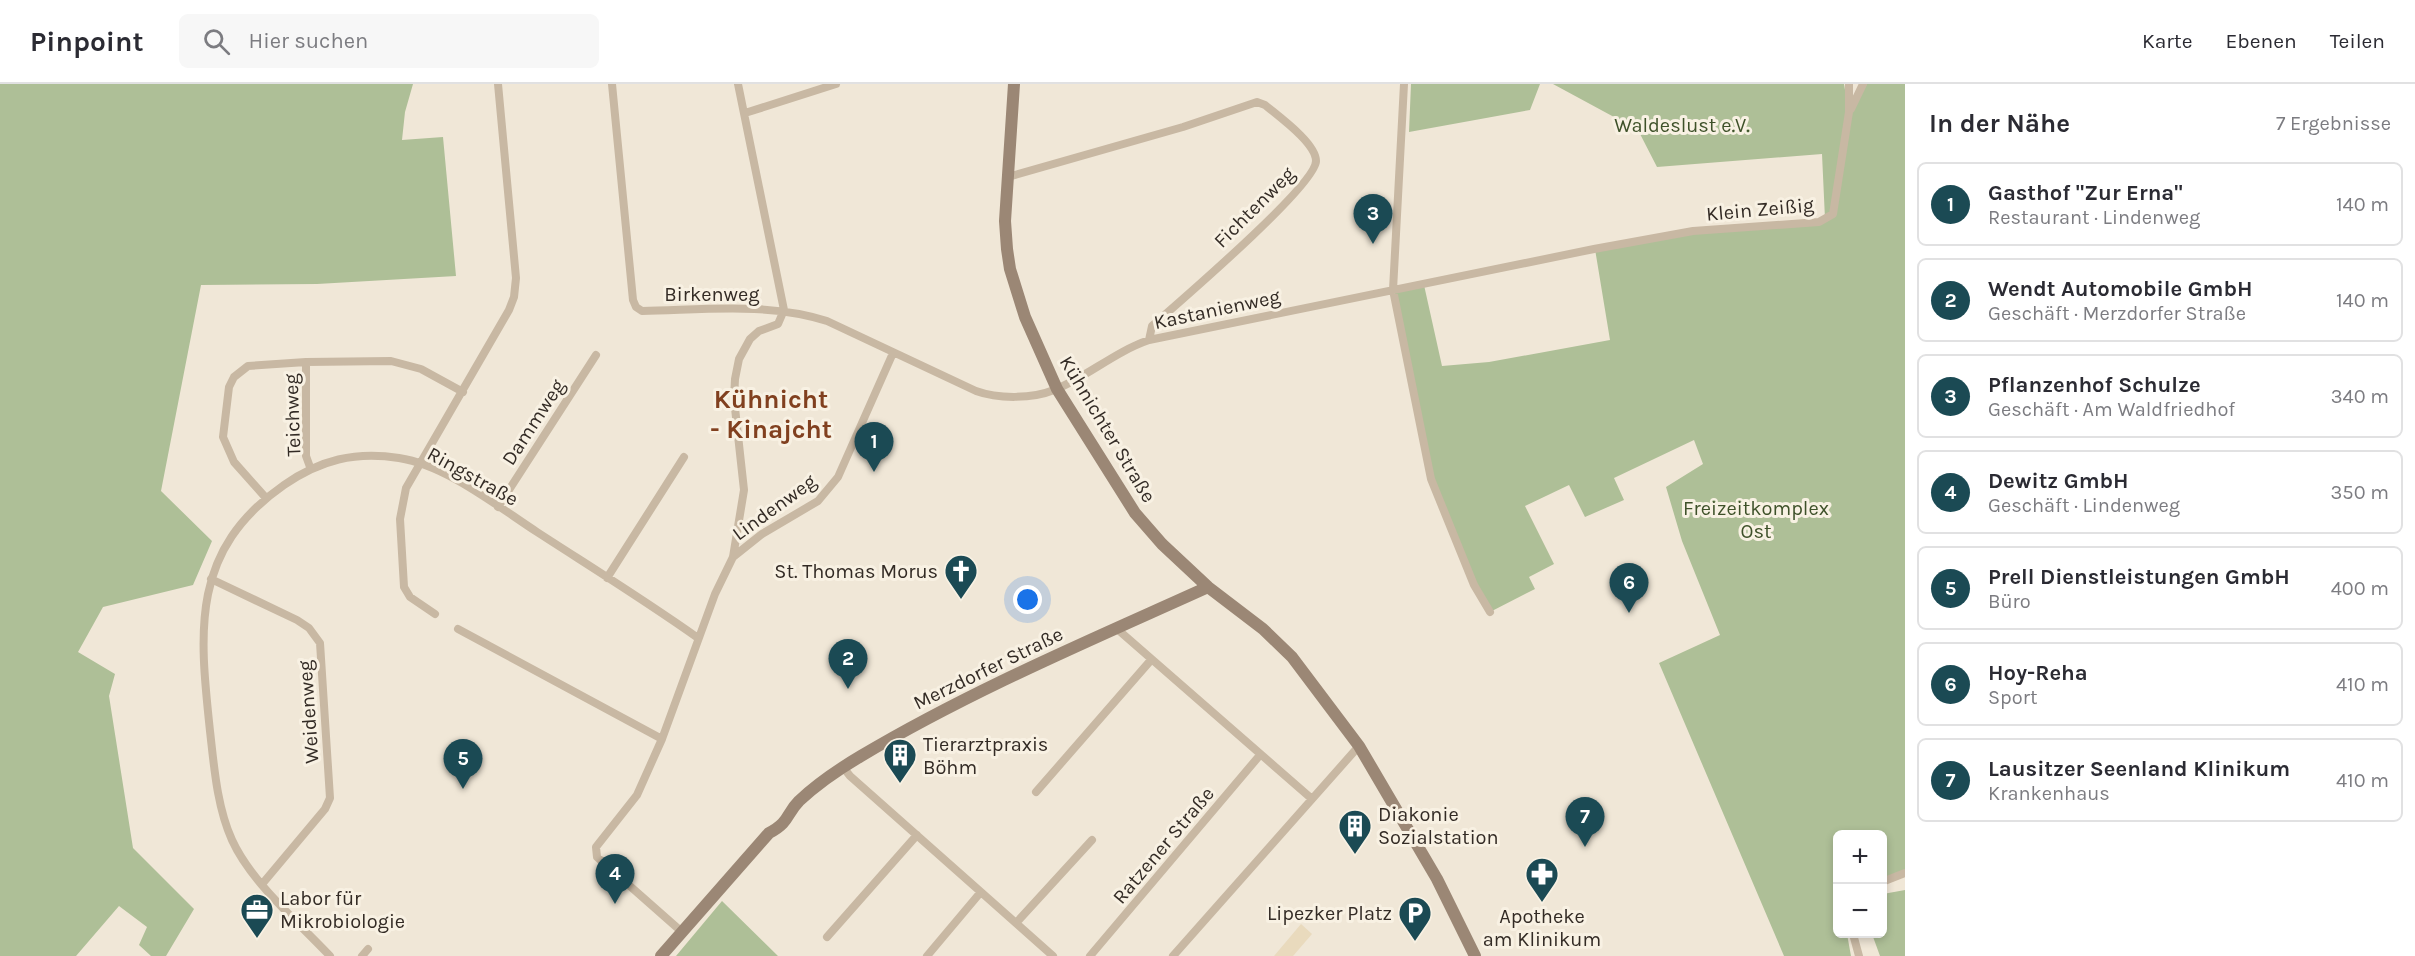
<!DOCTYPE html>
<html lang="de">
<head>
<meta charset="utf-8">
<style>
  :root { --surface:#fff; --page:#f7f7f7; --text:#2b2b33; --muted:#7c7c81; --line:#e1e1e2; --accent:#1b4a54 }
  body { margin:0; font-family:Karla,sans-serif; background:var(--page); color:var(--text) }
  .controls { position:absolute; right:18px; bottom:18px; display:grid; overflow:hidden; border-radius:9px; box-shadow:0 3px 9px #0003 }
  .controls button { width:54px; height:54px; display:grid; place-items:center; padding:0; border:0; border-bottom:2px solid var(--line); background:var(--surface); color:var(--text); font:30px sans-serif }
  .you { position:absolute; left:1028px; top:516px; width:21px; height:21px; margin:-15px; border:4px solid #fff; border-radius:50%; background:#1a73e8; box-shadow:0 0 0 9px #1a73e833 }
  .badge { display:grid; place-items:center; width:39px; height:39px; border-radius:50%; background:var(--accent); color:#fff; font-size:20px; font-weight:700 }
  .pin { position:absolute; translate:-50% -50px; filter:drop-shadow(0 2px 3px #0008) }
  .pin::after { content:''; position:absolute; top:32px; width:21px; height:18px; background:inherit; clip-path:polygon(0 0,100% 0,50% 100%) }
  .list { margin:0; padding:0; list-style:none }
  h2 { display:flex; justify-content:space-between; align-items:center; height:78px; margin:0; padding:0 24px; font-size:26px }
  h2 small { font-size:20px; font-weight:400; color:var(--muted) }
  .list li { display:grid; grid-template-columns:39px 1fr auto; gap:18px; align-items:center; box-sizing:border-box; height:84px; margin:0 12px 12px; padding:0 12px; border:2px solid var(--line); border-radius:9px }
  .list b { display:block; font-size:22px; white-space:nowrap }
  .list p { margin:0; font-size:20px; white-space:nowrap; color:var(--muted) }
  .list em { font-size:20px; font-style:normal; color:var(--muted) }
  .icon { flex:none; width:33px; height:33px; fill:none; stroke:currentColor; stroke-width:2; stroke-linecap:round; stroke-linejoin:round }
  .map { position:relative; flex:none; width:1905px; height:872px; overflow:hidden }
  header { display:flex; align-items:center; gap:36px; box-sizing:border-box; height:84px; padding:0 30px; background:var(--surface); border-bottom:2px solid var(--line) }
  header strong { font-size:28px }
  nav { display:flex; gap:33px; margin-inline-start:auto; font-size:21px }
  .search { width:420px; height:54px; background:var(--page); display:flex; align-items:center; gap:15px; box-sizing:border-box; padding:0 21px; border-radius:9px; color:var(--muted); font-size:22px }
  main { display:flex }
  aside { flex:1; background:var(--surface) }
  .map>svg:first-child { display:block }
  .green { fill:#aebf97 }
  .plaza { fill:#e9dabd }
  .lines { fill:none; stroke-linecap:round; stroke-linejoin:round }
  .street { stroke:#c8b8a3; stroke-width:8 }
  .secondary { stroke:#9b8775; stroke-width:12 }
  .labels { text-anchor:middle; stroke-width:6; stroke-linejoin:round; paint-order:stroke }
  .park-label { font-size:20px; fill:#3e5129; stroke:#f8f1e3 }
  .street-label { font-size:20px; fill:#332b25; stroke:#f8f1e3 }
  .poi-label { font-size:20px; fill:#332b25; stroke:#f8f1e3; text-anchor:start }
  .district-label { font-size:26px; font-weight:bold; fill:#81401f; stroke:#f8f1e3 }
</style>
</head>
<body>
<header>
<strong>Pinpoint</strong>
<div class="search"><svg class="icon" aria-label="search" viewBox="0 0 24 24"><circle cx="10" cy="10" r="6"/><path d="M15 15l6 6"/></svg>Hier suchen</div>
<nav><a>Karte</a><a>Ebenen</a><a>Teilen</a></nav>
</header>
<main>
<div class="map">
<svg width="1905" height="872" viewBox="0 0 1905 872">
  <rect width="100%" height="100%" fill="#f0e7d7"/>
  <path class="green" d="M0,0h413l-8,28 -3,28 41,-3 13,139 -139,8 -116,1 -40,206 51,50 -19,44 -90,22 -25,45 37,22 -6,22 24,152 61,61 -28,47h-15l-12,-11 8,-18 -28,-21 -43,50h-76z
    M1411,0h129l-10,26 -121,22z
    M1553,0h291l5,29 18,-29h38v789l-22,9 -1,-48h-44v100h9l4,22h-67l-125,-293 61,-28 -38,-94 -16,-54 37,-23 -9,-24 -80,38 10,22 -39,17 -16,-32 -44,21 29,58 -25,13 6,12 -45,23 -15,-28 -44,-105 -37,-188 30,-6 18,81 47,-4 121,-22 -15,-91 98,-17 132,-13 -3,-65 -165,13 -19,-37z
    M1905,806v66h-25l-8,-22h10l1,-40z
    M722,817l56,55h-102z"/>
  <path class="plaza" d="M1301,840l11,10 -19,22h-19z"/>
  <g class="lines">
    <path class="street" d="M612,0l21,216 3,7 6,4c61,-1 126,-9 185,10l149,70c22,8 56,8 78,-1 33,-13 60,-38 95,-50l445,-91 99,-18 126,-9 14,-8 16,-102v-28
      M738,0l46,226
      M1404,0l-11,206 38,189 43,106 16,27
      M1851,25l12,-25
      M745,29l91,-29
      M1008,93l175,-50 74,-25 8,3c13,11 51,38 51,56 0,24 -139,143 -164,165l-3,14
      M306,278v94l4,11
      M266,414l-32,-36 -11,-25 6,-50 5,-10 14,-11 58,-4 85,-1 30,8 42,23
      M498,423l98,-152
      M733,473l29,-23 56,-33 20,-24 55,-124
      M607,494l77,-121
      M211,495l86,41 12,8 11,15 10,155 -5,11 -62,74
      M435,530l-25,-17 -6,-10 -4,-68 6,-31 103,-178 5,-13 2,-19 -18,-194
      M1116,544l196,171
      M458,545l204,110
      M843,683l7,9 203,180
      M1036,708l115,-132
      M1882,798l23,-9
      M1016,839l76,-83
      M682,848l-85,-75 -1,-10 41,-52 25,-56 53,-145 18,-37 11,-67 -10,-91 1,-20 4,-20 11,-20 9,-8 19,-7 6,-14
      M1853,850l6,22
      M827,853l90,-102
      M330,872c-32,-34 -79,-74 -98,-116 -15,-33 -18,-74 -22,-109 -11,-102 -19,-181 74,-246 36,-25 71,-34 115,-27 47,7 98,48 138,74 54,35 109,69 161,106
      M362,872l6,-7
      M927,872l53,-63
      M1090,872l170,-201
      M1173,872l186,-210"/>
    <path class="secondary" d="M1014,0l-9,137 2,28 3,20 15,48 32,72 78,124 27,31 46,43 55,42 29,28 67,89 78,133 38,77
      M661,872l108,-123c21,-11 17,-19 30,-32 18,-17 40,-32 62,-45 111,-66 230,-116 347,-169"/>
  </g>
  <defs>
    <symbol id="church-pin" viewBox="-11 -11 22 30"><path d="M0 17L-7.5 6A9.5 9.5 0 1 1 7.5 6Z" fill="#1b4a54" stroke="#f8f1e3"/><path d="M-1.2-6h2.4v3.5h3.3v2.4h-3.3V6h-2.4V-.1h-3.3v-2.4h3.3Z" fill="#fff"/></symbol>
    <symbol id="building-pin" viewBox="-11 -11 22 30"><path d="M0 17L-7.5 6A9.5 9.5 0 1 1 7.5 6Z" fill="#1b4a54" stroke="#f8f1e3"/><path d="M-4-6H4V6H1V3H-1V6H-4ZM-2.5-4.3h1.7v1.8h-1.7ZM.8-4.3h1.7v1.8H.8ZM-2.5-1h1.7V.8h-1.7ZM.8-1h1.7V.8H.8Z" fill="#fff"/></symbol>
    <symbol id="pharmacy-pin" viewBox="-11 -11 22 30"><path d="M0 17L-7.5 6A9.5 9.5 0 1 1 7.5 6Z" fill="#1b4a54" stroke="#f8f1e3"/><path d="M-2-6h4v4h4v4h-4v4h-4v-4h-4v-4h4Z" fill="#fff"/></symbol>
    <symbol id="office-pin" viewBox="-11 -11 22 30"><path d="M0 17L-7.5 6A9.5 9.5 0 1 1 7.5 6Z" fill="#1b4a54" stroke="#f8f1e3"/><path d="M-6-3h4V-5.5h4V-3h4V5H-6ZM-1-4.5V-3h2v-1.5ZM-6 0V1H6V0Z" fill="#fff"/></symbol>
    <symbol id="parking-pin" viewBox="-11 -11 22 30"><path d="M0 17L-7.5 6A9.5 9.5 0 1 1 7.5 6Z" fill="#1b4a54" stroke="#f8f1e3"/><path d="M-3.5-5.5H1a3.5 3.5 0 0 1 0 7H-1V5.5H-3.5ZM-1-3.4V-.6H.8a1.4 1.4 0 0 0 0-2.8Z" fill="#fff"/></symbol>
  </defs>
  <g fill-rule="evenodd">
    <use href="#church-pin" x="942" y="468" width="38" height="52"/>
    <use href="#building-pin" x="881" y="652" width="38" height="52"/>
    <use href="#building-pin" x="1336" y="723" width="38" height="52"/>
    <use href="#pharmacy-pin" x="1523" y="771" width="38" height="52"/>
    <use href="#office-pin" x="238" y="807" width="38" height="52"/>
    <use href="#parking-pin" x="1396" y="810" width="38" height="52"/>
  </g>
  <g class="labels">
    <g class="park-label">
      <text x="1682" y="48">Waldeslust e.V.</text>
      <text x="1756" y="431">Freizeitkomplex<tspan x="1756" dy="23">Ost</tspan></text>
    </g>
    <g class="street-label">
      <text transform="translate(1254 123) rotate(-45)" y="7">Fichtenweg</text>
      <text transform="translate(1760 125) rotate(-5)" y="7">Klein Zeißig</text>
      <text x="712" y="217">Birkenweg</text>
      <text transform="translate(1217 225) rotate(-12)" y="7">Kastanienweg</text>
      <text transform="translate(292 331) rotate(-92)" y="7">Teichweg</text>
      <text transform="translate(533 338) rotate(-57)" y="7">Dammweg</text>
      <text transform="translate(1108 345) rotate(59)" y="7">Kühnichter Straße</text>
      <text transform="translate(473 392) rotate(29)" y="7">Ringstraße</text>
      <text transform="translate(774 423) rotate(-36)" y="7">Lindenweg</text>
      <text transform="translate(988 584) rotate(-26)" y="7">Merzdorfer Straße</text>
      <text transform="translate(308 628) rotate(-94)" y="7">Weidenweg</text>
      <text transform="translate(1163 761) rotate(-50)" y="7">Ratzener Straße</text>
    </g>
    <g class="poi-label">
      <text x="938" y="494" text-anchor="end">St. Thomas Morus</text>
      <text x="923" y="667">Tierarztpraxis<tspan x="923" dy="23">Böhm</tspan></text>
      <text x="1378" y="737">Diakonie<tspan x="1378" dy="23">Sozialstation</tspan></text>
      <text x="280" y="821">Labor für<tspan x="280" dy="23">Mikrobiologie</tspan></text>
      <text x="1392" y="836" text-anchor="end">Lipezker Platz</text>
      <text x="1542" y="839" text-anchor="middle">Apotheke<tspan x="1542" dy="23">am Klinikum</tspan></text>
    </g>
    <g class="district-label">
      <text x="771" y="324">Kühnicht<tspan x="771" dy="30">- Kinajcht</tspan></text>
    </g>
  </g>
</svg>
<div class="controls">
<button>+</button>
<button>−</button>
</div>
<div class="you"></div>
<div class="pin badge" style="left:874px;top:388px">1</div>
<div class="pin badge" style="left:848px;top:605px">2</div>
<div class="pin badge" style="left:1373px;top:160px">3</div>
<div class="pin badge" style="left:615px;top:820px">4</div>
<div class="pin badge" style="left:463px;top:705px">5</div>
<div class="pin badge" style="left:1629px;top:529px">6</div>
<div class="pin badge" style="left:1585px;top:763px">7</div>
</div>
<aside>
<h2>In der Nähe<small>7 Ergebnisse</small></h2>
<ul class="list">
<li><span class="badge">1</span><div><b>Gasthof &quot;Zur Erna&quot;</b><p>Restaurant · Lindenweg</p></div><em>140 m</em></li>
<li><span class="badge">2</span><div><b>Wendt Automobile GmbH</b><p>Geschäft · Merzdorfer Straße</p></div><em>140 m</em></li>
<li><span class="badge">3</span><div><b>Pflanzenhof Schulze</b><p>Geschäft · Am Waldfriedhof</p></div><em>340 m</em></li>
<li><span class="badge">4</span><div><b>Dewitz GmbH</b><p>Geschäft · Lindenweg</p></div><em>350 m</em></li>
<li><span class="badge">5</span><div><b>Prell Dienstleistungen GmbH</b><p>Büro</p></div><em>400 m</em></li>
<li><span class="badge">6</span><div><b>Hoy-Reha</b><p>Sport</p></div><em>410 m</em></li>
<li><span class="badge">7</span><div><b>Lausitzer Seenland Klinikum</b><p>Krankenhaus</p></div><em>410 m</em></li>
</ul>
</aside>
</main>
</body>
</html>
